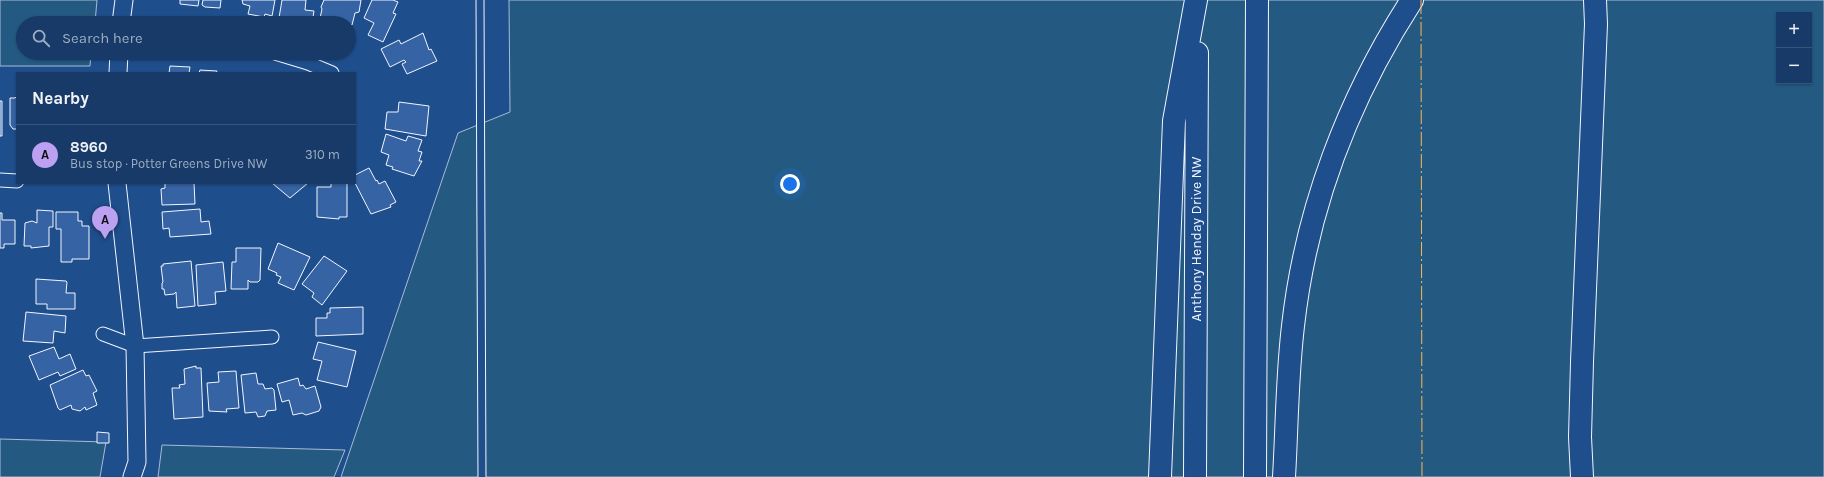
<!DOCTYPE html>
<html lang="en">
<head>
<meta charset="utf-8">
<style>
  :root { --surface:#173a69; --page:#244571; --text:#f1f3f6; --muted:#9eadc0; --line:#36547d; --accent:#bca0f2 }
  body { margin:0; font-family:Karla,sans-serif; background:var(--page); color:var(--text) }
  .controls { position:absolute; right:12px; top:12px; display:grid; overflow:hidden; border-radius:0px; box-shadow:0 1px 3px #0004 }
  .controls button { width:36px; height:36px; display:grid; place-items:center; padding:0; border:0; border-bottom:1px solid var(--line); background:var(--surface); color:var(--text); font:20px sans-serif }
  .you { position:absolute; left:790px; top:184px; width:14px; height:14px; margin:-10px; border:3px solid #fff; border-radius:50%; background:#1a73e8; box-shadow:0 0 0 6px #1a73e833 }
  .badge { display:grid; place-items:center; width:26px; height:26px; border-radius:50%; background:var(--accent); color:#111; font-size:13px; font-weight:700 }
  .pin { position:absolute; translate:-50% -33px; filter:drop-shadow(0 1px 2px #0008) }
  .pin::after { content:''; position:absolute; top:21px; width:14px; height:12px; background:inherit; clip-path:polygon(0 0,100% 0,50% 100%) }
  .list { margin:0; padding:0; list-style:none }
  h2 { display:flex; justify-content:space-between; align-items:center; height:52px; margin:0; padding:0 16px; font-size:17px }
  h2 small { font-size:13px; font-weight:400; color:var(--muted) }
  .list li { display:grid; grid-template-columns:26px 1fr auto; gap:12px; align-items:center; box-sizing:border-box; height:60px; padding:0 16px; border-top:1px solid var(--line) }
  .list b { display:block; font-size:15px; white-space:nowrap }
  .list p { margin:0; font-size:13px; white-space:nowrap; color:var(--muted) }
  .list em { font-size:13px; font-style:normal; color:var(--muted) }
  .icon { flex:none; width:22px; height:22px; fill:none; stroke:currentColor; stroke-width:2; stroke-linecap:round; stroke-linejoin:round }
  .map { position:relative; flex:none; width:1824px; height:477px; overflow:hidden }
  .search { position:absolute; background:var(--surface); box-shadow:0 1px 3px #0004; left:16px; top:16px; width:340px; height:44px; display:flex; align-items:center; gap:10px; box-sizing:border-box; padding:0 14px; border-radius:22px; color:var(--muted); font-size:15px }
  .panel { position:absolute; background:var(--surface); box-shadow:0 1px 3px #0004; left:16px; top:72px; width:340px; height:112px; border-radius:0px }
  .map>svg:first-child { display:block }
  .green { fill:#245a82; stroke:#a8bbd7; fill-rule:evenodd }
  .building { fill:#3563a3; stroke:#f2f6ff }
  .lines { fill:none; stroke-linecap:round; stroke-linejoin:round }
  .service-casing { stroke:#f2f6ff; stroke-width:9 }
  .minor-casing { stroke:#f2f6ff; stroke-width:15 }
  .tertiary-casing { stroke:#f2f6ff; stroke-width:19 }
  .motorway-casing { stroke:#f2f6ff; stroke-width:24 }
  .service { stroke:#1f4e8c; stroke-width:7 }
  .minor { stroke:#1f4e8c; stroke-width:13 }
  .tertiary { stroke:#1f4e8c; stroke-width:17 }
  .motorway { stroke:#1f4e8c; stroke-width:22 }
  .power { stroke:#ffb74d; stroke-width:1; stroke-dasharray:14 3 2 3; stroke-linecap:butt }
  .labels { text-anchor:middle; stroke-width:3; stroke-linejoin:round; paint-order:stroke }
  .street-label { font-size:14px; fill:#f2f6ff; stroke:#1f4e8c }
</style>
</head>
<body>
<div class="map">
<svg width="1824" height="477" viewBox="0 0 1824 477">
  <rect width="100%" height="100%" fill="#1f4e8c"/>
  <path class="green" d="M0,0h97l-2,23h-72v30h68l-1,13h-90z
    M509,0h1315v477h-1483l117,-344 52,-21zM1779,15h30v66h-30z
    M0,439l106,3 -6,35h-100z
    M162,445l183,5 -11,27h-176z"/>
  <path class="building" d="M180,0h19l-1,6 -18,-2z
    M203,0h18l-1,8 -15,-1 -3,-2z
    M242,0h33l-3,16 -7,-2 -1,3 -16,-3 2,-8 -7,-2z
    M282,0h24l-1,10 9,1 -2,12h-24v-4l-9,-1z
    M324,0h37l-2,12 -4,1 -3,12h-3v-2h-30l3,-14 -1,-2z
    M372,0h21l5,2 -5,11 3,1 -13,28 -15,-7 6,-12 -10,-5z
    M423,33l6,17 2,-1 6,12 -30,13 -5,-10 4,-2 -2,-2 -14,7 -9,-18 18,-9 2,4z
    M170,66l20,1 -1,6h-20z
    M200,70l17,1 -1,2h-17z
    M17,96v33h-4l-3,-4v-27h5z
    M0,101h2v35h-2z
    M399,102l30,4 -3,30 -41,-7 2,-17h11z
    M386,134l20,7 2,-5 14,4 -4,11 4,1 -3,9h3l-8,15 -22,-7 1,-2 -7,-2 3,-10 -8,-3z
    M369,168l7,13 1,-1 2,4 6,-3 11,21 -6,3 1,2 -20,7 -16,-31v-8z
    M165,183h29l1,21 -33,1 -1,-16 4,-1z
    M272,183h36l-18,15z
    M331,183h16v34h-8v2l-22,-2v-30h14z
    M200,209l1,13 8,-1 2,13 -41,3 -1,-9 -6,1 -1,-17z
    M37,210l16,1v16h-4v19l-18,2v-2h-7l1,-23 7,-2 5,2z
    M56,212h22v9h4v5h7v33h-17v3h-11v-33h-5z
    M0,213h2v7h13v24h-11v4h-4z
    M278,243l32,14 -16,33 -16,-7 3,-6 -5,-2 1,-2 -9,-4z
    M236,248h25l-1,32 -2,2h-8l-2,-2v9h-17l1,-27h4z
    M324,256l23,15 -25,34 -10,-8 2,-4 -12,-9z
    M191,261l4,45 -18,2 -1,-16 -2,2 -9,1 -1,-6h-2v-6l1,-1 -2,-16h2v-2z
    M223,262l3,29 -11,1 1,12 -18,2 -2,-41z
    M36,279l30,2 1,1 -1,11h9v16h-28v-5h-11z
    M363,307v27l-47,2v-18h11v-5h3v-5z
    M26,312l40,4 -1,17 -11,-2 -1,12 -30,-2z
    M318,342l38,9 -9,36 -30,-7 5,-19 -9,-2z
    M54,347l5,12 11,-5 6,15 -16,7 -2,-4 -19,8 -10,-24z
    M196,366v2h5l2,49 -29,2 -2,-31h8l-1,-3 6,-1 -1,-15z
    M83,370l3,6 3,-1 8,16 -4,2 4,12 -11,5 -1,-3 -5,4 -8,-2 -1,-4 -11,5 -2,-2 -8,-23z
    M236,371l3,37 -13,1 1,3 -18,-1 -2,-28 12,-1 -1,-10z
    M256,373l2,11h5l2,5 7,-1 2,2 2,20 -9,1 -2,5 -7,1 -2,-5 -11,1 -4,-38z
    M298,378l2,8 3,-1 3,4 9,-3 6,21 -2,4 -13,4 -4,-2 -9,2 -4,-15 -7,2 -5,-18z
    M97,432l12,1v10h-12z"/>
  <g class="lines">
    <defs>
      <path id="service" d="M480,0l2,477"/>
      <path id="minor" d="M275,53l33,10 24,10
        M0,180l17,1
        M103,334l32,12 137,-9"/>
      <path id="tertiary" d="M121,23l3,-23
        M118,73l1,-20
        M117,183l18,163 2,116 -5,15"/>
      <path id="motorway" d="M1160,477l14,-356 22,-121
        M1195,477l2,-424
        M1255,477l2,-477
        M1284,477c3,-50 3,-101 9,-151 13,-116 55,-227 119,-326
        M1582,477l-2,-40 2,-75 14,-338 -1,-24"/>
    </defs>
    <use href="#service" class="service-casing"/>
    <use href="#minor" class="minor-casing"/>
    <use href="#tertiary" class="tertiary-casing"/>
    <use href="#motorway" class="motorway-casing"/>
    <use href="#service" class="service"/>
    <use href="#minor" class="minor"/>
    <use href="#tertiary" class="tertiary"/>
    <use href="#motorway" class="motorway"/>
    <path class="power" d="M1421,0l1,477"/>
  </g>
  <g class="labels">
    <g class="street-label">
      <text transform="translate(1196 239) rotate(-90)" y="5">Anthony Henday Drive NW</text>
    </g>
  </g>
</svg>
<div class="controls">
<button>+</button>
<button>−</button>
</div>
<div class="you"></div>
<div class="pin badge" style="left:105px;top:239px">A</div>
<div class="search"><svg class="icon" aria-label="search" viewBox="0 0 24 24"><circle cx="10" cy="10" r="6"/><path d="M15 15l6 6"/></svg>Search here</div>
<section class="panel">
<h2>Nearby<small></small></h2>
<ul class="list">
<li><span class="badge">A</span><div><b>8960</b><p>Bus stop · Potter Greens Drive NW</p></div><em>310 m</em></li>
</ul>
</section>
</div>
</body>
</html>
